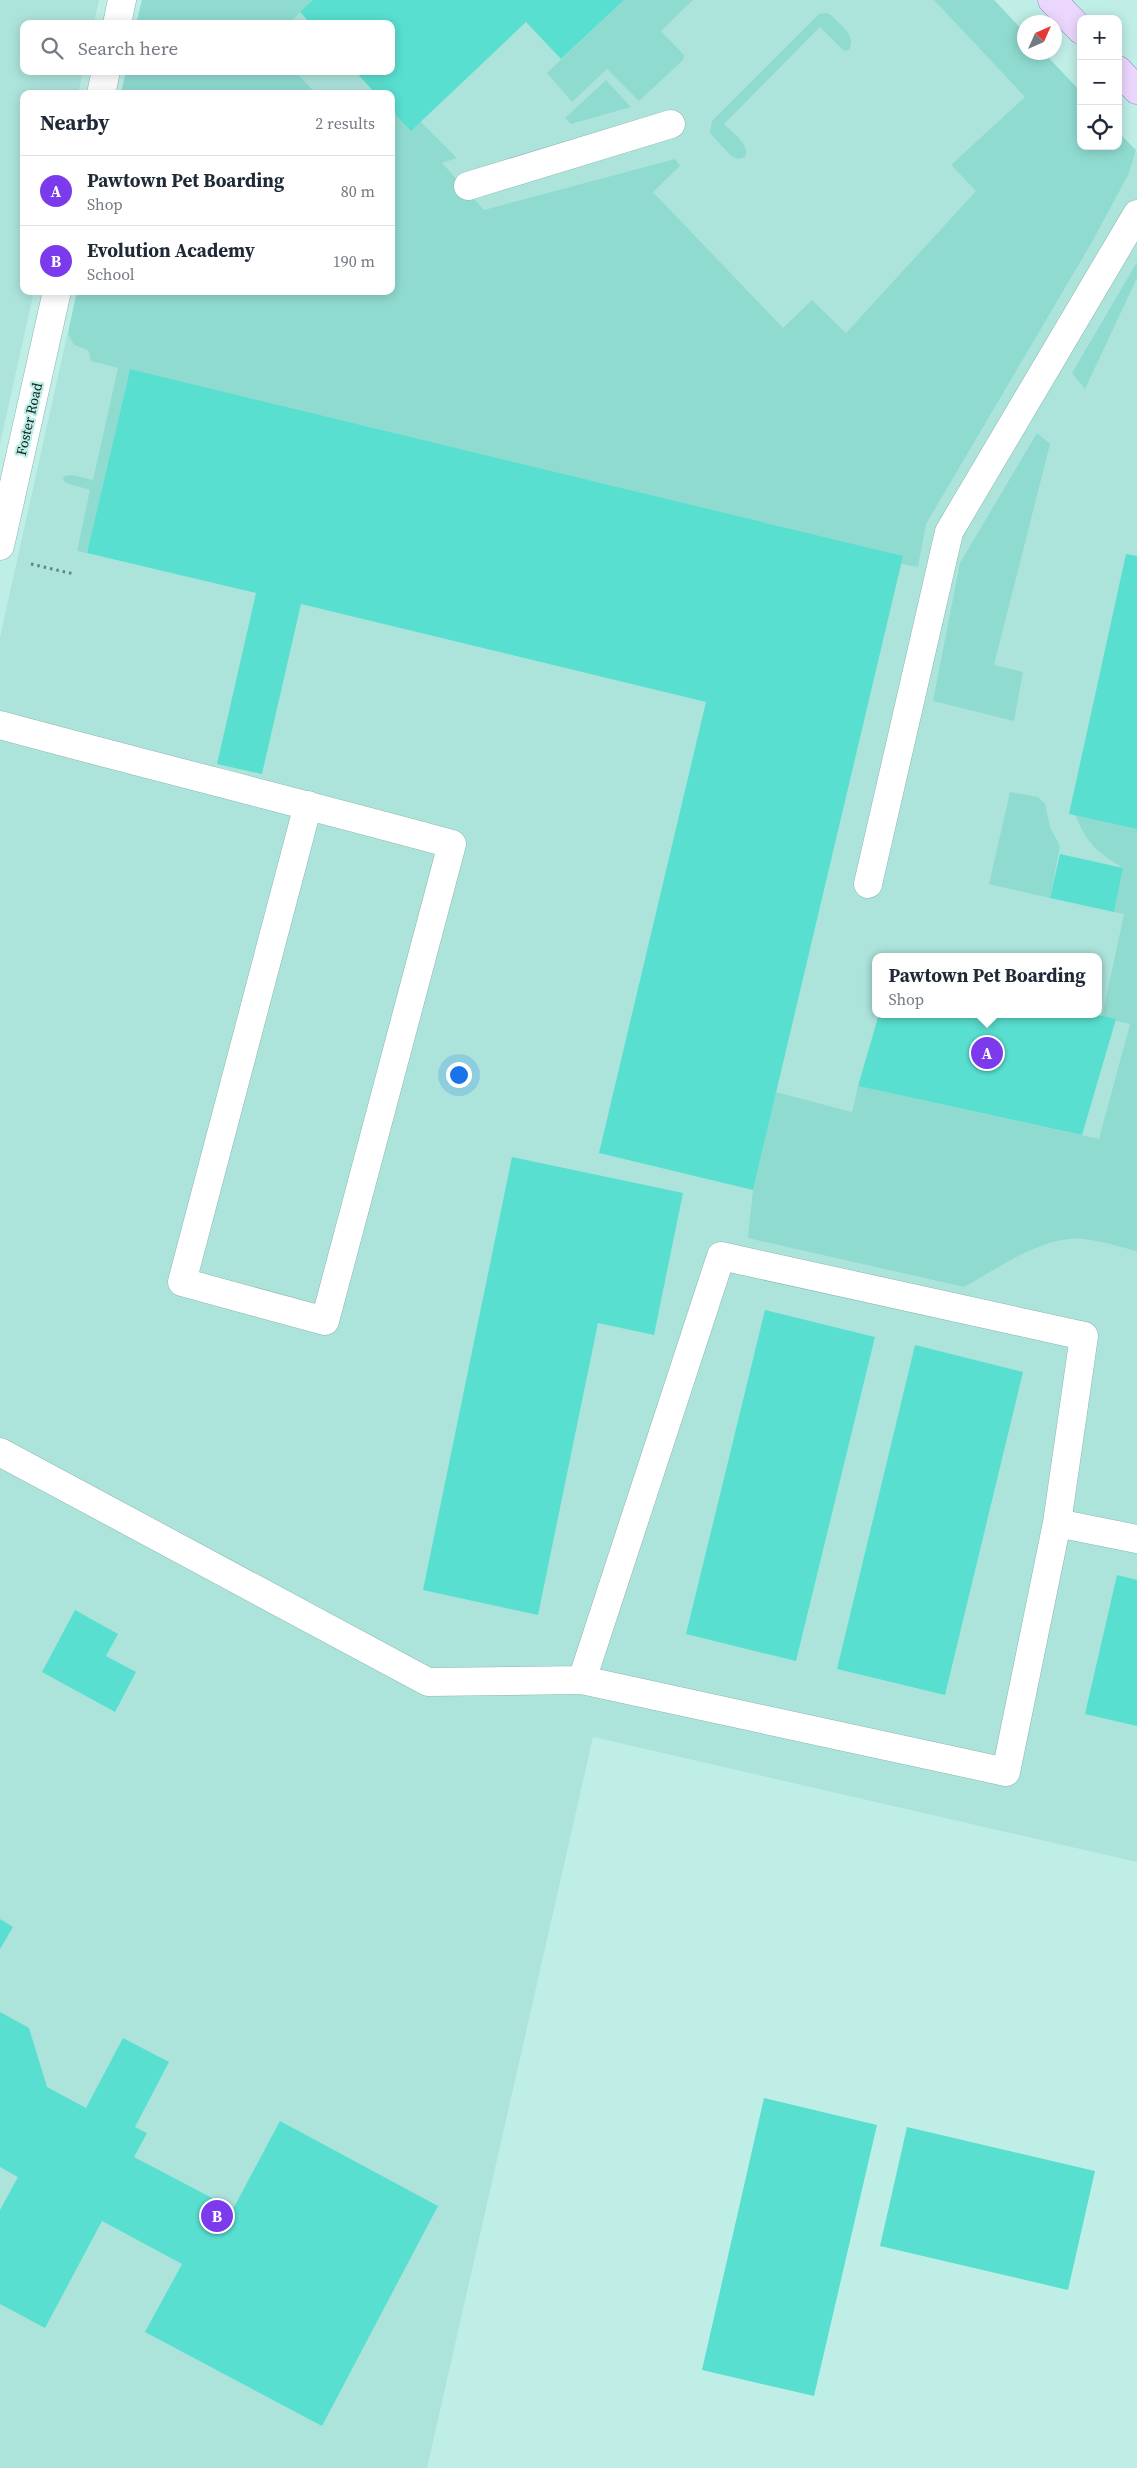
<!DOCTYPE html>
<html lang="en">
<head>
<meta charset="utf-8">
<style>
  :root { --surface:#fff; --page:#f6f6f7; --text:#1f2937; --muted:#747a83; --line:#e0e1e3; --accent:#7c3aed }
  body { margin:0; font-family:"Source Serif 4",serif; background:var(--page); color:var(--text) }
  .controls { position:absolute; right:15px; top:15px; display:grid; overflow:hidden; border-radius:10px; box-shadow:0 2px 12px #0003 }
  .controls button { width:45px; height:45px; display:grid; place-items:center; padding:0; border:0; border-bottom:1px solid var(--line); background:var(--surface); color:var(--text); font:25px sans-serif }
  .compass { position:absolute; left:1017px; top:15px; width:45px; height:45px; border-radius:50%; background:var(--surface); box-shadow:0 2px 12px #0003; rotate:45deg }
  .you { position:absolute; left:458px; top:1074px; width:18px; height:18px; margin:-12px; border:4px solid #fff; border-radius:50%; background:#1a73e8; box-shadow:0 0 0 8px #1a73e833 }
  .badge { display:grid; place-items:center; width:32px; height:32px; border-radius:50%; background:var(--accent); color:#fff; font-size:16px; font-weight:700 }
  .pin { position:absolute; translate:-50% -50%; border:2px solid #fff; box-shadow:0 1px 5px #0006 }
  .popup { position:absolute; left:872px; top:953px; width:230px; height:65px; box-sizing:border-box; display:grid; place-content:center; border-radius:10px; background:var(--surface); filter:drop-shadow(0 1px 4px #0005); font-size:16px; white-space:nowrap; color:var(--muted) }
  .popup b { font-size:19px; color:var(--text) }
  .popup::after { content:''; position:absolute; left:50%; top:100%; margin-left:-10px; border:10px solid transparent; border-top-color:var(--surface) }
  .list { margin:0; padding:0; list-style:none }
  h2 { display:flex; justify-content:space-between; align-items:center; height:65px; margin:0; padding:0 20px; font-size:21px }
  h2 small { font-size:16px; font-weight:400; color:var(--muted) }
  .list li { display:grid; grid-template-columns:32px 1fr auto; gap:15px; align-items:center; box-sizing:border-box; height:70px; padding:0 20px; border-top:1px solid var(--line) }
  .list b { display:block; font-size:19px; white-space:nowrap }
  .list p { margin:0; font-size:16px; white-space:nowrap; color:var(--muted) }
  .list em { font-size:16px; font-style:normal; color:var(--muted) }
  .icon { flex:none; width:28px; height:28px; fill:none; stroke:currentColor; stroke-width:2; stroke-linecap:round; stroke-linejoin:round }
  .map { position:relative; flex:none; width:1137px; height:2468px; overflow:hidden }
  .search { position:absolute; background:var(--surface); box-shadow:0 2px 12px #0003; left:20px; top:20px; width:375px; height:55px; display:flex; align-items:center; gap:12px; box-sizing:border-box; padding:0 18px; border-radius:10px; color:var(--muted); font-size:19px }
  .panel { position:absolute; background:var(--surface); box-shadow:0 2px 12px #0003; left:20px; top:90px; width:375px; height:205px; border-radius:10px }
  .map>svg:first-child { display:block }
  .built { fill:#ace4dc; fill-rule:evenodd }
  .green { fill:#90dbd0 }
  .building { fill:#59dfd0 }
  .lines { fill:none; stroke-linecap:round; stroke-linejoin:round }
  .minor-casing { stroke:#8ab7b0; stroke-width:29 }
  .major-casing { stroke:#9484ad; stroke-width:29 }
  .path { stroke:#62837e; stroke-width:3; stroke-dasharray:2.5 4; stroke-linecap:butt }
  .minor { stroke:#fff; stroke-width:28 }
  .major { stroke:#ebd7fd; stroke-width:28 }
  .labels { text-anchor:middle; stroke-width:4.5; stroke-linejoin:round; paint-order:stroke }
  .street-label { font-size:14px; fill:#0b1d1b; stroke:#bfeee7 }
</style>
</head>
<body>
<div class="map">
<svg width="1137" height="2468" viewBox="0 0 1137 2468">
  <rect width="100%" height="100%" fill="#bfeee7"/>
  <path class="built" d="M0,0h99l-5,24h-70v47h59l-5,23h-54v197h10l-34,153z
    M142,0h852l30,32v20l20,1 37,39v54h37v-14l19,20v1710l-544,-125 -166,731h-427v-1831l77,-346h314v-197h-270l5,-23h265v-47h-255zM876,957h222v57h-222z"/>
  <path class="green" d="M142,0h171l-25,24h-152z
    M624,0h69l-32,31 23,24 -1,5 -44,41 -32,-32 -35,33 -25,-29z
    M934,0h60l30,32v20l20,1 37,39v54h37v-14l18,18 -8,25 -36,67 -166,282 -8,43 -17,-3 1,-8 -772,-187 -43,184 -10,-2 13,-61 -24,-7 -3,-3 1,-4 9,-1 20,5 25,-112 -27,-7 -3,-11 -14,-5 -6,-11 9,-43h314v-181l29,11 37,37 -15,5 42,47 191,-51 5,7 -27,26 130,136 29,-28 34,33 130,-142 -23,-24 -1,-3 73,-67z
    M825,13l5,1c10,11 27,21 19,36l-5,1 -24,-24 -96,97c7,8 27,20 21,33l-7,2 -7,-3 -21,-23 2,-12 107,-107z
    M126,71h169l21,23h-195z
    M606,80l25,27 -60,17 -6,-6z
    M1137,262v16l-52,111 -13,-16z
    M1037,433l13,11 -56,221 29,7 -9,49 -81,-20 27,-138z
    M1010,792l28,5 7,7 5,23 10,19 -10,52 -61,-14z
    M1075,815l62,14v422c-17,-4 -35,-10 -53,-12 -39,-5 -87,30 -120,48l-216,-49 5,-48 23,-98 76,20 6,-26 241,53 31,-115 -28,-7 22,-103 -10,-2 9,-44c-27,-17 -35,-23 -48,-53z"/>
  <path class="building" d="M313,0h311l-63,59 -35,-37 -115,109 -20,-21v-16h-15l-21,-23h36v-47h-80l-11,-12z
    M130,369l773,187 -150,634 -154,-37 107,-451 -405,-98 -39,170 -45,-10 39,-171 -169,-40z
    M1126,554l11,2v273l-68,-15z
    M1060,854l63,14 -9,44 -64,-14z
    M879,1014h213l24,5 -34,116 -224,-49z
    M512,1157l171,36 -29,142 -56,-12 -60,292 -115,-25z
    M765,1310l110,27 -79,324 -110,-27z
    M915,1345l108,27 -78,323 -108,-26z
    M1117,1575l20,5v146l-52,-12z
    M75,1610l43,24 -12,22 30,16 -21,40 -73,-40z
    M0,1919l13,8 -13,22z
    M0,2012l29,16 18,59 39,21 37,-70 46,24 -34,65 12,6 -13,24 99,52 47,-88 158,85 -116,220 -177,-94 37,-68 -80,-43 -57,107 -45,-24v-94l18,-33 -18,-10z
    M764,2098l113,27 -63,271 -112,-26z
    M907,2127l188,44 -27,119 -188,-44z"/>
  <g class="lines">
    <defs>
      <path id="minor" d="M117,24l5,-24
        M101,94l5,-23
        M468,186l203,-62
        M0,546l57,-255
        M0,725c151,41 302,78 452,119l-127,477 -143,-39 126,-477
        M868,884l81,-352 188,-318
        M0,1452l428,230 154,-2 424,92 51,-249 27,-187 -363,-80 -139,424
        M1057,1523l80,16"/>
      <path id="major" d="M1052,0l29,30
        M1118,70l19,20"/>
    </defs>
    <use href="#minor" class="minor-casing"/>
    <use href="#major" class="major-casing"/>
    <path class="path" d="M31,564l43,10"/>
    <use href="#minor" class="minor"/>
    <use href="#major" class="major"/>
  </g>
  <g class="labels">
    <g class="street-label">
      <text transform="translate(29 419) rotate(-77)" y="5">Foster Road</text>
    </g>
  </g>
</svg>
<div class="controls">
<button>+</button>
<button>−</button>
<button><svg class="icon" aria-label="locate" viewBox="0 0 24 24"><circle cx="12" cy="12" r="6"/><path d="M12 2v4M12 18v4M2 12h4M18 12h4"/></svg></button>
</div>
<svg class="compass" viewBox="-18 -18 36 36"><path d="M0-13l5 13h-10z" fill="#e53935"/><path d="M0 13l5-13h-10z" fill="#747a83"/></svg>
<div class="you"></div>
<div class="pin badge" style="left:987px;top:1053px">A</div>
<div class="popup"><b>Pawtown Pet Boarding</b>Shop</div>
<div class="pin badge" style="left:217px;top:2216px">B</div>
<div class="search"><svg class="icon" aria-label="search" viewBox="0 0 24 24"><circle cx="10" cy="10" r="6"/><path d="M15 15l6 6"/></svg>Search here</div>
<section class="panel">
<h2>Nearby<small>2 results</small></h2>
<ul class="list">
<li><span class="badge">A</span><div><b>Pawtown Pet Boarding</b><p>Shop</p></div><em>80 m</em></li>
<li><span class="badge">B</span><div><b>Evolution Academy</b><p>School</p></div><em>190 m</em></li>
</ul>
</section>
</div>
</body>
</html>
